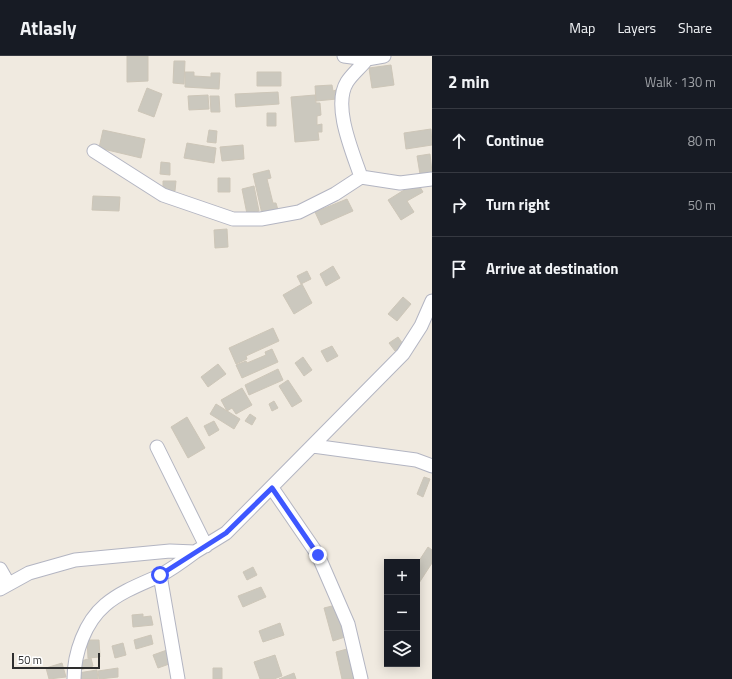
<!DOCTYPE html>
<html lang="en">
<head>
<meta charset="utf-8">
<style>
  :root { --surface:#171b24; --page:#20242c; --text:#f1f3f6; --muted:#9ea1a6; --line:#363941 }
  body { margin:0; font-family:"Titillium Web",sans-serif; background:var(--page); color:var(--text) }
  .controls { position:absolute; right:12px; bottom:12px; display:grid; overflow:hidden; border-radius:0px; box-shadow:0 2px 10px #0003 }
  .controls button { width:36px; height:36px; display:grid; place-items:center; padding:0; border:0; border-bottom:1px solid var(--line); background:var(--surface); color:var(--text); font:20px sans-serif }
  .scale { position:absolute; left:12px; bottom:10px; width:88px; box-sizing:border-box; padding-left:4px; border:2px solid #2e2e2e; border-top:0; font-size:11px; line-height:14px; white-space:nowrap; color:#2e2e2e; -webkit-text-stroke:3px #fff; paint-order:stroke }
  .stop { position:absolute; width:12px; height:12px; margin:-9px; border:3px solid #3e57ff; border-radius:50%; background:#fff }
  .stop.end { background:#3e57ff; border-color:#fff; box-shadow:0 1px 4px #0008 }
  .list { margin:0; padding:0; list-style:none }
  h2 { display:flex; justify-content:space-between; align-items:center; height:52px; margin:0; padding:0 16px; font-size:17px }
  h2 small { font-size:13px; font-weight:400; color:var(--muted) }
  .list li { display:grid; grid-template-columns:26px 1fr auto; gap:12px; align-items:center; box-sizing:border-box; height:64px; padding:0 16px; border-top:1px solid var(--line) }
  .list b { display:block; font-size:15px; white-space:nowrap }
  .list em { font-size:13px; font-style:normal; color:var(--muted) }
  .icon { flex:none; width:22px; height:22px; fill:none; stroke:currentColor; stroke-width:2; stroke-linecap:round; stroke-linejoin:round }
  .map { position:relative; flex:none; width:432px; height:623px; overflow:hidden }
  header { display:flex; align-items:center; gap:24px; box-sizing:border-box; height:56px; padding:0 20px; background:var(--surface); border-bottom:1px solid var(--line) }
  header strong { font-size:19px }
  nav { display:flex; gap:22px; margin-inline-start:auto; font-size:14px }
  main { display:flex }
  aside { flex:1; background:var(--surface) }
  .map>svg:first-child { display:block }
  .building { fill:#cbc8be; stroke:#cdc6b8 }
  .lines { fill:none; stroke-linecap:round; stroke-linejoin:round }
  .street-casing { stroke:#b3b5c2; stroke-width:15 }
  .street { stroke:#fff; stroke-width:13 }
  .route { stroke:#3e57ff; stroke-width:5 }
</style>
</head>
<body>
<header>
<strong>Atlasly</strong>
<nav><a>Map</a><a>Layers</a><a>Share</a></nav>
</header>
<main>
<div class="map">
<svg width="432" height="623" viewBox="0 0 432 623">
  <rect width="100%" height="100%" fill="#f0eae0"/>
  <path class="building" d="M127,0h21v25l-21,1z
    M174,5h11l-1,23 -11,-1z
    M391,9l3,20 -22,3 -3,-20z
    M185,16h9v4l17,1v-4h9l-1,16 -34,-2z
    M257,16h24v14h-24z
    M332,29l1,6 3,-1 1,9 -21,2 -1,-15z
    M147,32l15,6 -8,23 -16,-6z
    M278,36l1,12 -43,3 -1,-13z
    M208,39l1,14 -20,1 -1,-14z
    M315,39l1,8h4l1,12 -4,1v9l5,-1v8h-4l1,8 -24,2 -4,-45z
    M210,40h9l1,16h-9z
    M267,57h9v13h-9z
    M431,73l1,16 -26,4 -2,-16z
    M103,74l42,9 -4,19 -42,-10z
    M209,74l8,1 -1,12 -9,-1z
    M187,87l29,5 -2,15 -30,-5z
    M243,89l1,14 -22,2 -2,-14z
    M430,98l2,18 -12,2 -3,-18z
    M161,106l9,1v12l-10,-1z
    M269,114l2,8 -4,1 6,24h3l2,7 -16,4 -9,-40z
    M218,122h12v14h-12z
    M163,125h13l-1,10 -12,-1z
    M417,126l6,10 -16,9 7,11 -13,8 -13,-20z
    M254,130l5,25 -12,3 -5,-25z
    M93,140l27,1 -1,14 -27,-1z
    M347,143l6,12 -32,14 -6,-13z
    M227,173l1,18 -13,1 -1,-18z
    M333,210l7,12 -14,8 -6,-12z
    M307,215l4,8 -10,5 -4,-8z
    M302,228l10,19 -18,11 -11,-19z
    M403,241l8,7 -14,17 -9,-7z
    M273,272l6,13 -33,15 1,3 -11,5 -7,-16z
    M398,281l5,7 -8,7 -6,-8z
    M332,290l6,10 -11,6 -6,-11z
    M272,293l6,13 -36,16 -6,-13 10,-4 1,2 19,-8 -1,-3z
    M303,301l9,13 -8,6 -9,-13z
    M218,308l8,10 -18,13 -7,-10z
    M278,313l5,11 -34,15 -4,-10z
    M288,324l14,21 -10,6 -13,-21z
    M242,332l10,17 -16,9 -4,-6 -5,3 -6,-11z
    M274,345l4,7 -6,3 -3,-7z
    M216,348l24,15 -6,10 -24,-15z
    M250,358l6,4 -4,7 -7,-4z
    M187,361l18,31 -17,10 -17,-31z
    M214,365l5,9 -10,6 -5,-10z
    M424,421l6,2 -7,18 -6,-3z
    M428,491l4,3v13l-13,20 -2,-1v-18z
    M253,511l4,8 -10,5 -4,-8z
    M261,531l5,10 -23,10 -5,-11z
    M336,549l9,32 -12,4 -9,-33z
    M143,558v3l8,-1 2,9 -20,2 -1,-12z
    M280,567l4,12 -21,7 -4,-11z
    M151,579l2,9 -17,5 -2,-9z
    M87,584h12l1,17 -12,1z
    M123,587l3,12 -11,3 -3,-12z
    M347,593l11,30h-16l-6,-27z
    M167,594l5,13 -14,5 -5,-13z
    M275,599l7,21 -8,3h-14l-6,-17z
    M91,602l2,8 -13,4 -2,-8z
    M62,607l4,14 -17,2 -3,-11z
    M118,612v9l-19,2 -1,-8z
    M213,612h9v11h-9z
    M97,614l1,9h-19l-1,-6z
    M294,617l2,6h-17z"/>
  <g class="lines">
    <defs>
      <path id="street" d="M344,0l23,3 17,-3
        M94,95l69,44 70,24h28l38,-7 36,-18 26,-17 39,6 32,-4
        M361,121c-8,-24 -29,-71 -14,-95 5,-8 14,-15 20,-23
        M313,390l103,14 16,6
        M157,391l49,99
        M272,432l46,67 30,69 13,55
        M0,513l8,14
        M160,519l18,104
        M0,533l29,-16 46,-13 95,-9 25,1 31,-19 177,-179 18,-28 11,-25
        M74,623c0,-26 11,-57 31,-74 15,-13 36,-21 54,-29 13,-7 24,-15 36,-24"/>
    </defs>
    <use href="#street" class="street-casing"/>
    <use href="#street" class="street"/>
  </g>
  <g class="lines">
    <path class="route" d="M160,519l66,-42 46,-45 46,67"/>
  </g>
</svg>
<div class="controls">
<button>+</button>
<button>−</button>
<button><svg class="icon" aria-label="layers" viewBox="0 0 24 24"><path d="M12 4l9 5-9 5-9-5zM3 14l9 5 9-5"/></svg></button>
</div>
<div class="scale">50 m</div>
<div class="stop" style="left:160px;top:519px"></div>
<div class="stop end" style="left:318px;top:499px"></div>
</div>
<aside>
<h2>2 min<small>Walk · 130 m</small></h2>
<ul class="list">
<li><svg class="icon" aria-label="ahead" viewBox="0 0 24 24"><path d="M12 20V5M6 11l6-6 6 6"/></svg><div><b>Continue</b></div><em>80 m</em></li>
<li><svg class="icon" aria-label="right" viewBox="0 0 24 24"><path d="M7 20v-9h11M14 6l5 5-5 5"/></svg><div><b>Turn right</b></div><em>50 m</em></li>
<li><svg class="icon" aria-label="arrive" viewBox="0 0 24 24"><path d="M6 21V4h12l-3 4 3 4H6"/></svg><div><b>Arrive at destination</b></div></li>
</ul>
</aside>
</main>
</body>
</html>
